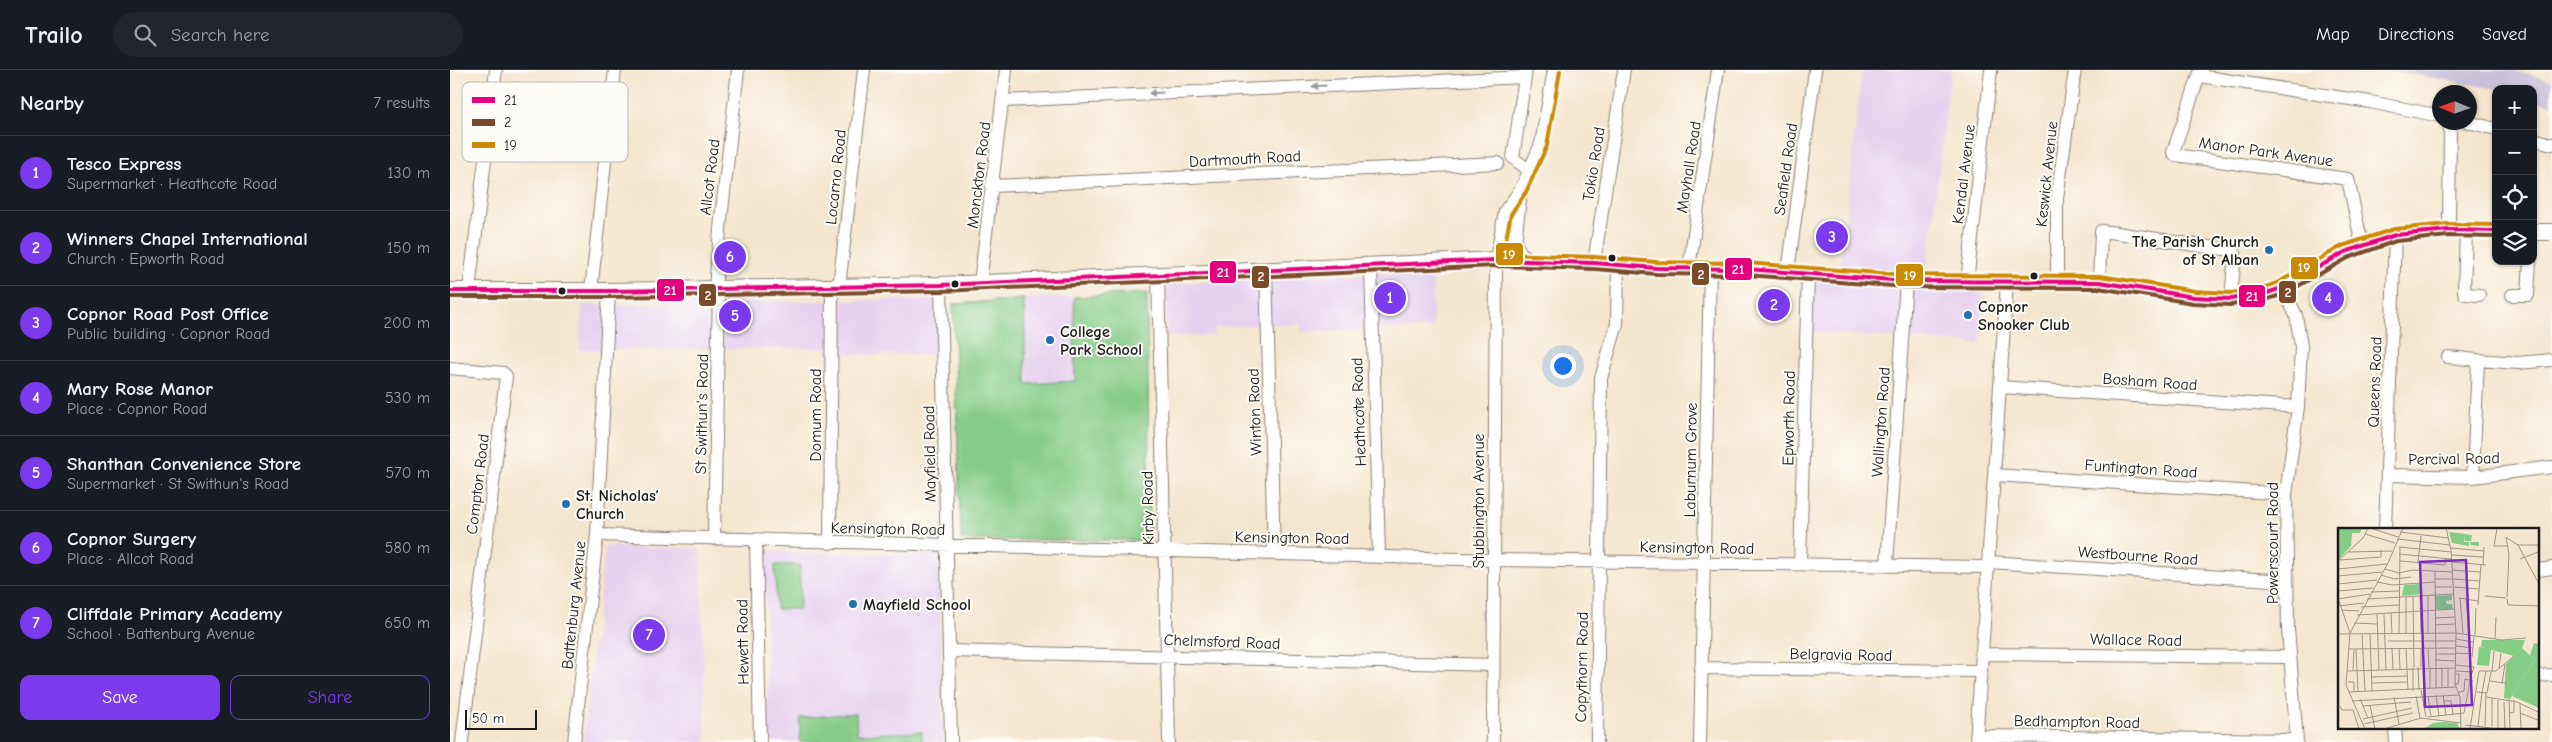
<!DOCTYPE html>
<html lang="en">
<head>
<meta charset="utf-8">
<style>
  :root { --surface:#171b24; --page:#20242c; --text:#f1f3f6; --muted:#9ea1a6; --line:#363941; --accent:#7c3aed }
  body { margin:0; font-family:"Comic Neue",sans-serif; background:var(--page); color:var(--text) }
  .controls { position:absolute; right:15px; top:15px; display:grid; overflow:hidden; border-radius:10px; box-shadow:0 1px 4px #0004 }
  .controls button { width:45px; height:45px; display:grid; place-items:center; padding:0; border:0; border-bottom:1px solid var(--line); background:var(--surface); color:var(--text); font:25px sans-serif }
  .compass { position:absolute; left:1982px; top:15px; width:45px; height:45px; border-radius:50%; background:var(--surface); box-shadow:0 1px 4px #0004; rotate:272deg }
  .scale { position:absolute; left:15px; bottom:12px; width:72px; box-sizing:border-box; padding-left:5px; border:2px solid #1c1c1c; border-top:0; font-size:14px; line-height:18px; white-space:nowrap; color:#1c1c1c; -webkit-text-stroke:4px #fdfcf7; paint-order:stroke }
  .you { position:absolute; left:1112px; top:295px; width:18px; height:18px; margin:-12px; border:4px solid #fff; border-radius:50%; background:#1a73e8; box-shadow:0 0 0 8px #1a73e833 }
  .badge { display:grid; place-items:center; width:32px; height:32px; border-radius:50%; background:var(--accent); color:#fff; font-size:16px; font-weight:700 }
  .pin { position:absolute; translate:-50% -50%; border:2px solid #fff; box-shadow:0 1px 5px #0006 }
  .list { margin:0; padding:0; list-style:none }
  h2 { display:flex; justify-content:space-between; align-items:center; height:65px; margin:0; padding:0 20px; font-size:21px }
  h2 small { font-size:16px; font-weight:400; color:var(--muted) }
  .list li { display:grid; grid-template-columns:32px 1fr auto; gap:15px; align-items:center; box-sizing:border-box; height:75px; padding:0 20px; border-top:1px solid var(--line) }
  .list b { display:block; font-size:19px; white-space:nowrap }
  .list p { margin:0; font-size:16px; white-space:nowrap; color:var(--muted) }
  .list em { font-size:16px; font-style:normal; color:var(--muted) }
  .actions { display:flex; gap:10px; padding:15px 20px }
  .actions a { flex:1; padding:11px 0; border:1px solid var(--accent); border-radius:10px; text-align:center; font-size:18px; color:var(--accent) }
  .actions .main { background:var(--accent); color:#fff }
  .icon { flex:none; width:28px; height:28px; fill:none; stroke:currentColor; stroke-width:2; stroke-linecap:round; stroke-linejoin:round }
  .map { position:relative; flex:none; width:2102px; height:672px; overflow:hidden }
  header { display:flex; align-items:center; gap:30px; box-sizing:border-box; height:70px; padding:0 25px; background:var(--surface); border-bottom:1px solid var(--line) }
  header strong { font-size:24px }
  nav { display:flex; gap:28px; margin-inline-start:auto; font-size:18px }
  .search { width:350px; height:45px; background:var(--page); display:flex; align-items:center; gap:12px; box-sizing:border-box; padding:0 18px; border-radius:28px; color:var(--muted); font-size:19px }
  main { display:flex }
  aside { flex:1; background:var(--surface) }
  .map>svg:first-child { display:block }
  .built { fill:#e6d2f0 }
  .railway { fill:#c8bfd8 }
  .park { fill:#85cc87; stroke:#507452 }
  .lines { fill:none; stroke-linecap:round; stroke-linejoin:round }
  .minor-casing { stroke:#888175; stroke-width:14 }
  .major-casing { stroke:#888175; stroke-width:18 }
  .minor { stroke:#fff; stroke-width:12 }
  .major { stroke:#fff; stroke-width:16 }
  .bus-1-casing { stroke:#fdfcf7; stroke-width:8 }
  .bus-2-casing { stroke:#fdfcf7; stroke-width:8 }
  .bus-3-casing { stroke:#fdfcf7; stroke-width:8 }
  .bus-1 { stroke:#e5007d; stroke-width:4 }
  .bus-2 { stroke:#7a4b2a; stroke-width:4 }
  .bus-3 { stroke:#cb8a06; stroke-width:4 }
  .oneway { fill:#999 }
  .poi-dot { fill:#1f6fb2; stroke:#fdfcf7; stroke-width:2 }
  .bus-dot { fill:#1c1c1c; stroke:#fdfcf7; stroke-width:2 }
  .labels { text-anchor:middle; stroke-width:4; stroke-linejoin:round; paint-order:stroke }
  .street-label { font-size:16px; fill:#1c1c1c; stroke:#fdfcf7 }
  .poi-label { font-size:16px; font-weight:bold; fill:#1c1c1c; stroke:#fdfcf7; text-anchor:start }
  .inset-road { fill:none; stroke:#9e9587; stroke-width:1 }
  .view { fill:#7b2cbf; fill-opacity:0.15; stroke:#7b2cbf; stroke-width:2.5 }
  .inset-edge { fill:none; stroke:#1c1c1c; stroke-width:2.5 }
  .key { fill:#fdfcf7; stroke:#bab9b5; stroke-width:1 }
  .key-label { font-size:14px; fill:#1c1c1c }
  .line-badge { stroke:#fdfcf7; stroke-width:2 }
  .badge-label { font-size:14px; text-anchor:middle; font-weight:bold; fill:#fff }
</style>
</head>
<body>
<header>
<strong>Trailo</strong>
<div class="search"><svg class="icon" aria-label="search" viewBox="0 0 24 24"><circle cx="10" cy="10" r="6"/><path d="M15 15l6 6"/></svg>Search here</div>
<nav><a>Map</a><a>Directions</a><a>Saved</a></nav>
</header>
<main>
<aside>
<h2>Nearby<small>7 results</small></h2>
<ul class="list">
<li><span class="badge">1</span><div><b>Tesco Express</b><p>Supermarket · Heathcote Road</p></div><em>130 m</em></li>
<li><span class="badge">2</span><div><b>Winners Chapel International</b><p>Church · Epworth Road</p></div><em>150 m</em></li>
<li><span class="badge">3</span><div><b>Copnor Road Post Office</b><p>Public building · Copnor Road</p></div><em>200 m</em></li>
<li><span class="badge">4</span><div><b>Mary Rose Manor</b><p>Place · Copnor Road</p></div><em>530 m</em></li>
<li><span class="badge">5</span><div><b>Shanthan Convenience Store</b><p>Supermarket · St Swithun's Road</p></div><em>570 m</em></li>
<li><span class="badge">6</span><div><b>Copnor Surgery</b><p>Place · Allcot Road</p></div><em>580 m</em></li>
<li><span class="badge">7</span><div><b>Cliffdale Primary Academy</b><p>School · Battenburg Avenue</p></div><em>650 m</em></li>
</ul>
<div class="actions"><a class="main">Save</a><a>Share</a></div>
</aside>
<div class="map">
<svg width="2102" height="672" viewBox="0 0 2102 672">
  <rect width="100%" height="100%" fill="#fdfcf7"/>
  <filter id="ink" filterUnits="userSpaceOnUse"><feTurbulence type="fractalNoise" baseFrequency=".02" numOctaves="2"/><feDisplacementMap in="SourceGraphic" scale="10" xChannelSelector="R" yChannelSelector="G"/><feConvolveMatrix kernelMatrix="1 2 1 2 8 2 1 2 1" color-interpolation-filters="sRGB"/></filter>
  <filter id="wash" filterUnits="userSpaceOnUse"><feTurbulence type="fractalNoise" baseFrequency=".0096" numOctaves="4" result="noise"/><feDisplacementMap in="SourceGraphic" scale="20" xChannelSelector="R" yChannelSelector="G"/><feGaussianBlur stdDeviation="1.12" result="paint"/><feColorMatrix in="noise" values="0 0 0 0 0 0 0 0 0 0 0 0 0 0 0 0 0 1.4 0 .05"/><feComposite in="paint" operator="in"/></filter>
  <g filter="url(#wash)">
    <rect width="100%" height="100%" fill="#f4e6ce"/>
    <path class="built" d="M1412,0h89l-24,203 -87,-7z
      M983,201v57l-132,4v-8l-86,3v8l-48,2 -1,-53z
      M1363,211l171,8 -4,55 -169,-12z
      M624,227l1,84 -50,3 -1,-85z
      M487,229l1,55 -111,1 -1,-7 -247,2 3,-45z
      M155,476l95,3 6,193h-123z
      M314,481l175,4 4,187h-174z"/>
    <path class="railway" d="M1938,0h123l41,11v24l-19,-5v-11h-36z"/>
    <path class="park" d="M697,223l3,247h-189l-8,-236 71,-5 2,85 49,-3 -1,-84z
      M325,495h25v44h-24z
      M406,643l1,21 65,-2v10h-122v-24z"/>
  </g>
  <g filter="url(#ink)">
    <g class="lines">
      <defs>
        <path id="minor" d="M1076,0l-13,88 17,13
          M1751,0l-28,82 2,3 173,24 14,66
          M1749,6l171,26 70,14
          M553,31l522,-24
          M2018,52l28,7
          M2083,69l19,5
          M543,116l505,-23
          M1071,119l-6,54 6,10 11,8
          M1999,160l1,-108
          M2016,160l-2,61 1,3 14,1
          M1144,193l30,-193
          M921,197l8,289
          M1239,198l29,-198
          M816,199l8,284
          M1338,202l27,-202
          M708,204l11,468
          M1517,212l24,-212
          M1607,212v-84l18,-128
          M1649,212l2,-51c44,5 87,14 131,19l3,3 -4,46
          M530,213l26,-213
          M491,215l10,457
          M389,217l25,-217
          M265,218l6,-69 17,-149
          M1832,218l14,27 5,31 -3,61 -12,87 2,135 9,113
          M19,220l27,-220
          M141,221l24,-221
          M2062,225h16l2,-34
          M1998,287l30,3
          M0,298l53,5 3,3 -44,366
          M1550,317l298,20
          M1544,405l292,19
          M1937,405l86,2 79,-10
          M2023,407l5,-117 40,3 34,-3
          M1935,460l10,-295
          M147,465l897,25 493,7
          M264,469l5,-251
          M306,471l4,201
          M380,473l2,-256
          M1538,492l299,19
          M1350,494l8,-291
          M1437,495l19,-284
          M2088,500l14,-2
          M499,581l544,14
          M1531,584l309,3
          M1251,598l279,3
          M2088,606l14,-1
          M1945,658l1,14
          M1527,666l319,4
          M124,672l23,-207 12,-244
          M1043,672l3,-482 9,-49 16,-22 20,-45 13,-74
          M1147,672l4,-364 16,-54 1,-58
          M1250,672l10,-474
          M1526,672l31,-460"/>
        <path id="major" d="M2083,162h19
          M0,221h159l332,-6 555,-25 98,3 62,5 90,1 160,12 193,1 95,15 37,2 33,-5 18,-6 63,-36 50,-17 54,-5 47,1"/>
      </defs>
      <use href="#minor" class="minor-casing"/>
      <use href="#major" class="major-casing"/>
      <use href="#minor" class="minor"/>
      <use href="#major" class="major"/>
      <defs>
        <path id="bus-1" d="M0,221h159l332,-6 555,-25 98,3 62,5 90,1 160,12 193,1 95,15 37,2 33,-5 18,-6 63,-36 50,-17 54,-5 47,1"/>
        <path id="bus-2" d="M0,227h159l332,-6 555,-25 98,3 62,5 90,1 160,12 192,1 95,15 38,2 34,-5 19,-6 64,-36 48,-17 53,-5 47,1"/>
        <path id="bus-3" d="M1110,1l-13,75 -21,46 -15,22 -8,40 91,3 62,5 90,1 160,12 194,1 95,15 36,2 32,-5 16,-6 63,-36 52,-17 54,-5 48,1"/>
      </defs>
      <use href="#bus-1" class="bus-1-casing"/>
      <use href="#bus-2" class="bus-2-casing"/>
      <use href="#bus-3" class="bus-3-casing"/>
      <use href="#bus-1" class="bus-1"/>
      <use href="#bus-2" class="bus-2"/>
      <use href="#bus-3" class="bus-3"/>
    </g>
    <defs><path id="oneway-solid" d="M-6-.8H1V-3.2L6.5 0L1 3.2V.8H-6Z" transform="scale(1.25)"/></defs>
    <g class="oneway">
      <use href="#oneway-solid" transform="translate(869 16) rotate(177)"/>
      <use href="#oneway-solid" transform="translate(706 23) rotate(177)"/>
    </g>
  </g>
  <g class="poi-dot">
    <circle cx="1819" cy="180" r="5"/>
    <circle cx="1518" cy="245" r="5"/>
    <circle cx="600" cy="270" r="5"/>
    <circle cx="116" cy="434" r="5"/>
    <circle cx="403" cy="534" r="5"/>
  </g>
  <g class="bus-dot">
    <circle cx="1162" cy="188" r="4.5"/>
    <circle cx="1584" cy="206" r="4.5"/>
    <circle cx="505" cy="214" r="4.5"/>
    <circle cx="112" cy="221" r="4.5"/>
  </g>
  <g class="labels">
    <g class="street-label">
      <text transform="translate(1816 81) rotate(8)" y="6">Manor Park Avenue</text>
      <text transform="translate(795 88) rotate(-3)" y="6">Dartmouth Road</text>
      <text transform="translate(1143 94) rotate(-81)" y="6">Tokio Road</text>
      <text transform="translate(1238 97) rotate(-81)" y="6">Mayhall Road</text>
      <text transform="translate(1335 99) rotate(-82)" y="6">Seafield Road</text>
      <text transform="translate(1513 104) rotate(-83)" y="6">Kendal Avenue</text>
      <text transform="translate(1596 104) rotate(-84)" y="6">Keswick Avenue</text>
      <text transform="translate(528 105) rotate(-83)" y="6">Monckton Road</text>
      <text transform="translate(259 107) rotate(-83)" y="6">Allcot Road</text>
      <text transform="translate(385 107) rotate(-84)" y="6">Locarno Road</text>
      <text transform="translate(1700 311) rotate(4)" y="6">Bosham Road</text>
      <text transform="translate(1924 312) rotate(-88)" y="6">Queens Road</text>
      <text transform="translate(804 342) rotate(-92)" y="6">Winton Road</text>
      <text transform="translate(908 342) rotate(-92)" y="6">Heathcote Road</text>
      <text transform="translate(251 344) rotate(-89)" y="6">St Swithun's Road</text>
      <text transform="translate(365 345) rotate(-90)" y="6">Domum Road</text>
      <text transform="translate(1338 348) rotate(-89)" y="6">Epworth Road</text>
      <text transform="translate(1430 352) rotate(-86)" y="6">Wallington Road</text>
      <text transform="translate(479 384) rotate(-91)" y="6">Mayfield Road</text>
      <text transform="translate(2004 388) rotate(-1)" y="6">Percival Road</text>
      <text transform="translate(1240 390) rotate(-89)" y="6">Laburnum Grove</text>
      <text transform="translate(1691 398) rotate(4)" y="6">Funtington Road</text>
      <text transform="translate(27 414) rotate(-83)" y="6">Compton Road</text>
      <text transform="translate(1028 431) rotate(-90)" y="6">Stubbington Avenue</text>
      <text transform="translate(697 438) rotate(-91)" y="6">Kirby Road</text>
      <text transform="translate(438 458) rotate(1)" y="6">Kensington Road</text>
      <text transform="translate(842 467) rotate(1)" y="6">Kensington Road</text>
      <text transform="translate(1822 473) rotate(-90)" y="6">Powerscourt Road</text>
      <text transform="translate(1247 477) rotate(1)" y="6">Kensington Road</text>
      <text transform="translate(1688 485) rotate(4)" y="6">Westbourne Road</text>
      <text transform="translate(123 535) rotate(-84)" y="6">Battenburg Avenue</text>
      <text transform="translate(1686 569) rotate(1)" y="6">Wallace Road</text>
      <text transform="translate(772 571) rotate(2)" y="6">Chelmsford Road</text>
      <text transform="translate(292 572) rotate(-91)" y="6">Hewett Road</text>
      <text transform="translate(1391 584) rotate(1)" y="6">Belgravia Road</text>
      <text transform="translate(1131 597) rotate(-89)" y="6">Copythorn Road</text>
      <text transform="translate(1627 651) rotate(1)" y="6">Bedhampton Road</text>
    </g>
    <g class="poi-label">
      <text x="1809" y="177" text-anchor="end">The Parish Church<tspan x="1809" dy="18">of St Alban</tspan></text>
      <text x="1528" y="242">Copnor<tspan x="1528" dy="18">Snooker Club</tspan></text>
      <text x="610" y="267">College<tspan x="610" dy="18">Park School</tspan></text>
      <text x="126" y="431">St. Nicholas’<tspan x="126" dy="18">Church</tspan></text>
      <text x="413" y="540">Mayfield School</text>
    </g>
  </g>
  <g transform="translate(1888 458)">
    <rect width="201" height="201" fill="#f4e6ce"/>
    <path d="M105,194l14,1 3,6h-36l9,-6z" fill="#85cc87"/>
    <path d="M0,0h24l-2,5h-8l-1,13 -12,13zM111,4l23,3 -1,7h8v4l-9,-1 1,-4h-6v-5l-1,6h5v4l-17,-3zM82,56l2,10 -20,2 2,-11zM114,67v5l-6,1 1,3h5l1,5h-17l-1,-13zM196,115l5,1v64l-27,-12 23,-36 -5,-5zM141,119l12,2 -2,17 -12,-1z" fill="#85cc87"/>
    <path d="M144,112h43l-3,8 13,12 -25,39 -6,-1 2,-34 8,-8 -33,-9z" fill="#85cc87"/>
    <path class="inset-road" d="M32,0l28,9M108,0l5,22 5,83 -1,51 5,13 1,32M159,1l-3,17h13M62,4l48,6M27,6l30,9M168,9l3,18 -2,42M169,10l11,7h22M59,11l53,6M180,17l22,41M61,19l52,5M113,20l33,3M10,24l44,-1M61,26l52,5M114,27l31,2M182,31l18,-7 2,2M2,32l41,-3v-7M0,33l25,-23 5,-10M62,33l45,4 1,-7M80,34l3,-26M114,34l34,3M145,37l1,-18M0,41l49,-5M47,41l14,4 13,-3 40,2M114,42l28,2M97,43l1,96M43,47l13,4 17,-2M0,48l44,-4M97,51h17M115,51l27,2M39,54l15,3 43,-3M0,56l39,-4M97,59h17M115,59l26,2M0,63l35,-3M33,64l29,-1M82,68l1,38M90,68v38M147,68l21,2M68,69v37M75,69l1,70M0,70l12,35M121,70l19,3M122,70l3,35M128,70l3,36M0,71l32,-5M29,71l86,-5M169,71l1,6 32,1M140,77l3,-41M0,78l26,-3M23,79l38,-2M4,82l17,1M53,85l1,21M39,86l2,56M46,86l2,56M19,87l97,-6M97,90l20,-1M16,95l23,1M97,97l20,-1M0,106l118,-1 46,7 24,-2M24,106l3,57M32,106l2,57M61,106l1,-87M137,107l1,-27M118,111l17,3M157,111l1,-22M50,113h68M118,118l17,2M54,120l1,21M61,120l1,21M68,120l2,42M83,120v19M90,120l1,19M11,121l107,-1M18,121l2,43M118,125l16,1M98,126h20M134,129l2,-21M98,132l19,1M117,137l19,2 -3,9M75,139v24M80,139l1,23M86,139l1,22M92,139v22M161,140l2,-15M9,143l108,-3M15,143l1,-22M118,143l16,1M154,144l2,-21M33,149l36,-1M152,153l15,2M10,154h6v10M34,155l35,-1M164,155l3,-19M117,156h3l1,-6v-4h-3M98,160v-21M104,160v-20M110,160v-20M83,162l5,27M11,164l107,-5M121,164l5,-1 1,-12 8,2M139,164l10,1 4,-21M144,165l4,-22M98,167l3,21M105,167l3,20M78,168l4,22M90,168l3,21M56,169l5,27M148,169l31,5 23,11M154,170v28M22,171l8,19M171,171l1,30M160,172v28M14,173l107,-6M105,173h8l2,14M166,174l1,27M182,175l1,26M32,177l5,24M2,178l2,4h11M24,178l49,-4M15,182l6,19M172,185l4,-1v-12M182,185l20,8M90,189l36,-4 6,-32M25,191l49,-11M26,196l49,-11M127,197l35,4M140,198l4,-33M147,198l1,-33M27,201l-19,-44 4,-52 38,-70 15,-35M46,201l37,-11 40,5M132,201l9,-58h17l18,-15"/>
    <path class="view" d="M128,32l6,145 -47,2 -5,-145z"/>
    <rect width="201" height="201" class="inset-edge"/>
  </g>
  <rect x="12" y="12" width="166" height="80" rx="8" class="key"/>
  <rect x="22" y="27" width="23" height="6" fill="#e5007d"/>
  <rect x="22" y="49" width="23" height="7" fill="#7a4b2a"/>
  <rect x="22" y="72" width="23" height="6" fill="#cb8a06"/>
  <g class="key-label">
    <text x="54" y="35">21</text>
    <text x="54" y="57">2</text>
    <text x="54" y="80">19</text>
  </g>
  <g class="line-badge">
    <rect x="1045" y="172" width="29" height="24" rx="5" fill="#cb8a06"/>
    <rect x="1840" y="186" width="29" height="24" rx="5" fill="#cb8a06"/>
    <rect x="1274" y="187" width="29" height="24" rx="5" fill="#e5007d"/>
    <rect x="759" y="190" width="28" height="24" rx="5" fill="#e5007d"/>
    <rect x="1241" y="192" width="19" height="24" rx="5" fill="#7a4b2a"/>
    <rect x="1445" y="193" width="29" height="24" rx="5" fill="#cb8a06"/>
    <rect x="801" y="195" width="19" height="24" rx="5" fill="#7a4b2a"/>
    <rect x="206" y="208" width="29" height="24" rx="5" fill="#e5007d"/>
    <rect x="1828" y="210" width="19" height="24" rx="5" fill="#7a4b2a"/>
    <rect x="248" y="213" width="19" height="24" rx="5" fill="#7a4b2a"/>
    <rect x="1788" y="214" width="28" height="24" rx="5" fill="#e5007d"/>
  </g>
  <g class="badge-label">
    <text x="1059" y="189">19</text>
    <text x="1854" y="202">19</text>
    <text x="1288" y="204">21</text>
    <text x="773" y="207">21</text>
    <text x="1251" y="209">2</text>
    <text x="1460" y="210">19</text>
    <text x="811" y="211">2</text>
    <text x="220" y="225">21</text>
    <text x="1838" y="227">2</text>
    <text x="258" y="230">2</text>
    <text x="1802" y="231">21</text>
  </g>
</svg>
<div class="controls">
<button>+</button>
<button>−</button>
<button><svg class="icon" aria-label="locate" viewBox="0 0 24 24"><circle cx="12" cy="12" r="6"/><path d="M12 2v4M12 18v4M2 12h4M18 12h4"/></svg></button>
<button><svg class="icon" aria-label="layers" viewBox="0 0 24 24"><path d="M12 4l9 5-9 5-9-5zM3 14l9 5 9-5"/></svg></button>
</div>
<svg class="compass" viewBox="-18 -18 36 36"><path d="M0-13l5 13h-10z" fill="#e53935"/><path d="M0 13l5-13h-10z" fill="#9ea1a6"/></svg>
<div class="scale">50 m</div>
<div class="you"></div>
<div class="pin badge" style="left:940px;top:228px">1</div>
<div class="pin badge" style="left:1324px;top:235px">2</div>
<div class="pin badge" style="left:1382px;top:167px">3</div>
<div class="pin badge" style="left:1878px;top:228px">4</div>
<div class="pin badge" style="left:285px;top:246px">5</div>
<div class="pin badge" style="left:280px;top:187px">6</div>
<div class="pin badge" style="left:199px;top:565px">7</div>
</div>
</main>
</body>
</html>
